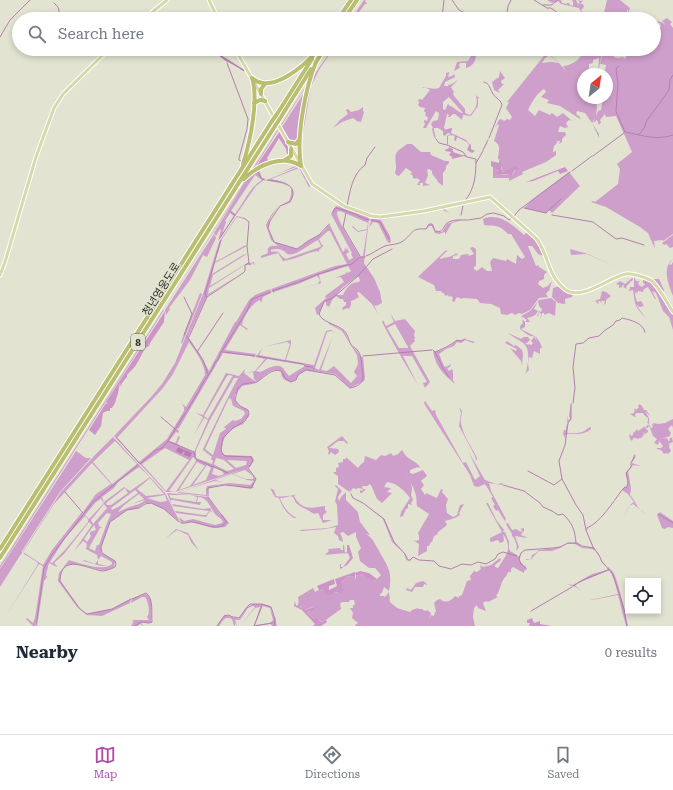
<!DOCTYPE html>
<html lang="en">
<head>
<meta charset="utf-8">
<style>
  :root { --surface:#fff; --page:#f2f2f3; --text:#1f2937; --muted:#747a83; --line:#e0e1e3; --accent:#b14aad }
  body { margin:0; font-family:"Roboto Serif","Noto Sans KR",serif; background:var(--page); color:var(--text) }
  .controls { position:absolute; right:12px; bottom:12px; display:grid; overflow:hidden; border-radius:0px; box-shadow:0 2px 6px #0003 }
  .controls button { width:36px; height:36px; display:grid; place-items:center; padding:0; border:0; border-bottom:1px solid var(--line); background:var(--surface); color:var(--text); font:20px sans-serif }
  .compass { position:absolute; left:577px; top:68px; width:36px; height:36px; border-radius:50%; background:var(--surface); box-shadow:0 2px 6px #0003; rotate:30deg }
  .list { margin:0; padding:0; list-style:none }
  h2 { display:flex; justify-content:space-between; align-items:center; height:52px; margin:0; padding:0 16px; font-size:17px }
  h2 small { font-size:13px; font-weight:400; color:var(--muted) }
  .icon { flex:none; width:22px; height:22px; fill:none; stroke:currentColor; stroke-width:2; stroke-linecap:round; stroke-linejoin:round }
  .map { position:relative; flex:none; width:673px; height:626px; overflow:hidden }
  .search { position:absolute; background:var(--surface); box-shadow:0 2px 6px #0003; left:12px; right:12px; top:12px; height:44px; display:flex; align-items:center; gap:10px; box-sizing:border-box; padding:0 14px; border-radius:22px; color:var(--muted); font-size:15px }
  .sheet { height:108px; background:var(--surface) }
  nav { display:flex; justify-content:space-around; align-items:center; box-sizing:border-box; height:56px; border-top:1px solid var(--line); background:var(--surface); font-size:11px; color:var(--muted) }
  nav a { display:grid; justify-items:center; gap:2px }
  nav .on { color:var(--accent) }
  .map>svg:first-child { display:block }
  .green { fill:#cf9fcb; fill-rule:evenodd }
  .forest { fill:#cd94c8 }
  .water { fill:#b57eb1 }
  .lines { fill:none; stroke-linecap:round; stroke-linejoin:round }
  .stream { stroke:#b57eb1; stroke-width:1 }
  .major-casing { stroke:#fff; stroke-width:5 }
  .highway-casing { stroke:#fff; stroke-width:6 }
  .major { stroke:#d6d9a9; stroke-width:3 }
  .highway { stroke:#babf70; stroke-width:4 }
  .highway-bridge-casing { stroke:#fff; stroke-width:6; stroke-linecap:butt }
  .highway-bridge { stroke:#babf70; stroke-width:4 }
  .labels { text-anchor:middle; stroke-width:3; stroke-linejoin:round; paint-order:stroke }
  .shield { fill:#e2e4d1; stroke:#636459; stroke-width:1 }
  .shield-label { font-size:10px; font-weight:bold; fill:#2d2d26 }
  .street-label { font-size:11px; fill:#2d2d26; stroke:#e2e4d1 }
</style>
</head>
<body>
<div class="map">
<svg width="673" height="626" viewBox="0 0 673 626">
  <rect width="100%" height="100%" fill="#e2e4d1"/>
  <path class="green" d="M364,0h2l-1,1 2,3h-2l-11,15h-3z
    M547,0h14l1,3 5,1v-1h2l1,2 3,1v-4l-1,-2h4l2,4 2,-1 -2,-3 3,1 2,-1 -4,7 2,-3h2l1,3 -3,3 2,3 -2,-1 -2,-4 -18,-4 -3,-3 -6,2z
    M607,0h13l10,8 -2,7v-6l-5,10h-18l4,-5 -3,-1 -2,5 -3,1 3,-2 -1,-2 -3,2 -6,-5 10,1z
    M667,18l5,4 -2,2 3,4v206l-10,7 -1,-1 -8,1 1,8 -7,-16 -8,-6 -34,-20 -15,-5 2,-1 2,1 23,-18 2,-15 -3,-5 15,-12 -16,-36 -10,1 -1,-3 -5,6 1,2 -2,3 -2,-5 -4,3 2,-6 -3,6 7,11v4l-7,-15 -7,-10 -8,-2 -1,3 4,3v2l-20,-13 -13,-3 2,-3 -8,-3 5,-5 -2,-3c-8,5 -12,13 -16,21l7,6 4,-6 11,5 2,-2 5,4 6,-4 9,8 -3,-1 -3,3 2,4 -3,1 -5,-2 -2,6h7l1,3 -4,4v3l-3,2 1,-3h-3v2l-3,3 -1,5v1l3,-1v4l-10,7 -24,10 1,2 -14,7v-3h-16v-12l4,4 2,4 5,1h8l5,-7c-6,-1 -10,5 -15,3l-2,-11 -2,-1c0,-7 4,-14 -4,-18l5,-16 -1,-1 -3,3 4,-7 2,-1 3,2 3,-2 3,1 2,-3 -6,-9 3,-6h-2l40,-50 12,11 -11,-9 -1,3 -2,1 -3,5 9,-1 8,1 7,8 -3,-5c11,-1 17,-7 22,-17h27l2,8 4,1 5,-1 2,2 2,-5 8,-4v-1h19v-11l7,-12 -1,-3 -3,1 -1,-3 5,1 5,3 -4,-4zM604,49l-4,15 6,1 -1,5 2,4v24h-4l-2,12 -3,1 -2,5 1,-9 -1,-9h-13v-24h6v-10l4,-1v-3l6,-2 -1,16 4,-21 -2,1z
    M332,49h1l-14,21 -8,16 -10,59v12l3,10 10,16 8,8c-28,-17 -22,-47 -18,-75 1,-10 2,-21 5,-30 4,-12 16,-26 23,-37z
    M455,49h19c4,8 1,17 -8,19v-5h-6l-1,2 1,2 -2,2 -4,2 3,-9 11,-1 4,-7c-8,-5 -10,0 -17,-5z
    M500,71l5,7 -4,3 1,3h2l-6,6 2,3 -6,-3 -2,-8 7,-5z
    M450,72l-1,1 -1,4 4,-1 2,-2 1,3 -10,5 -1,4h4l1,-2 1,1 8,-5 -7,7 3,5 -1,1 1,3 11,13v4l5,2c6,-6 8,-11 6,-20l2,2h2l-2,1v8l-7,10 -8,-1 -1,5 -7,-6h-2l-3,3h-2l1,-2 -2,-1 -3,14 7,6 -3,-1 -3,3 -2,-1v-4l-5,-3h-4v2l2,9 -2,-2 -2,-8 1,-1 -2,-4 2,-3 5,-1 1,-7 -3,-2 -10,17h-3l2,-4 -1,-2v-2l3,1 1,-3 -3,-3 1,-2 -2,-2 1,-3 -5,-1 -2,-2 1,-2 -1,-3 2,-1 2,1 8,-10 -5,-3 -2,1 -1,-1c5,0 10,3 17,1l7,-12v-3zM449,97l14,16c-5,0 -8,-6 -13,-7l-2,-2 -3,6 -2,-1v-7z
    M307,84v1l-54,85h-1z
    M307,88l-10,54h-7l-8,-15z
    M363,107v4l1,1 -3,10 -4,-1 -4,-3 -11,4 -9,6 7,-8 8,-6 -2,-4 2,-1 3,3 8,-2z
    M407,144h5l9,8h9l1,3 14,6h4v2l-3,3v3l-3,4v13l-5,-4c-1,-4 -7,-7 -6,-11l-3,-2 -2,1 1,5 -3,8 5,2 -7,1v-3h-3v2h-3l3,-5 -4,-2 -1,1 -2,-1v-2l-3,-3h2v-1l-6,-4 -7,8 -3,-1 -1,-3c3,-6 -2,-14 2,-20 2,-3 7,-5 10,-8z
    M286,162l12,4 -20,8 17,-8c-10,-6 -26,-1 -36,4l3,8 4,1h-4l2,1 -8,6 -38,55 3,-11 -1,-1 -4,7 -2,-3 30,-49 -80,125 83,-131 15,-10zM255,175l7,5c-12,7 -19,24 -27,34l-4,-3zM230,213l4,3 -11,17v-2l3,-9 -1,-1z
    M298,167l3,1 14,20 28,18 24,10 2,2 -5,45 10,15 6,14 2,11 -6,3 -2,-1 4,9 -6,-10 -13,-12 -2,1 2,4 -5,3 -3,1v4l-2,4 -2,-1 -4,2 -1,-2 4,-3v-3h-2l-1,-3h-3l-4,-3 -4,4 -3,7 -3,-2v-4l-2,1 -5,12 -2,1 -2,-7 11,-10 -1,-2 19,-14 -3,-5 -6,1 10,-4 1,-1 -1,-2 2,2 4,-2 -3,-5 -29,9 2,8 -2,1 -20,5 19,-5 2,-4 -3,-4 -19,8 -24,8v2l-3,-5 64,-23 12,-2 -17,-33h-2l-9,8 3,6h2l-5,5v2l-2,-1c-11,2 -23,9 -34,10l-5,-8 -17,5v-2l7,-3c-2,-7 4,-8 10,-7l-7,-6 -5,-15c5,-12 11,-19 23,-24l2,-6v-7c-6,-6 -17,-5 -25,-8 13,1 35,4 24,22l-10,4 -4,4 -6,9 -2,10 6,13 23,7c4,-2 7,-5 10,-7 9,-6 18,-8 22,-19l14,29 2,-2 -1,-2 3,2 -1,-4 3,6 -3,2 3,6 4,-2 -2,-4 1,-1 -21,-39 5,-8 10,2 -32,-20 -3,-2 -2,1 -10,-19 -28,11 13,3 6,3 -7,-3 -16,-2zM340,211l28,12 -1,6 -9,2 -5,-5 -1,1 6,5 9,-2 -4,26 -3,1c-5,-9 -24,-38 -23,-45zM318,240l3,6 -1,1 -34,12c-8,-4 -5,-9 -15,-7v-2c6,-2 12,-1 16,4 9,3 22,-10 31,-14zM358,276l2,4 -1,2c-8,0 -13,6 -16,13h-7l7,-8z
    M569,172l11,14 -28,27 -3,-3 -4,3 -21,-5 9,-9z
    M497,205l40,36 15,37 -9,-22 -5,-2 -6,-8h-4l8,20 2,-1 1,2 8,5 -3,3v4l-5,2 -1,3 5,4 5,-2 4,-5 -3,10h-1l-2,3 2,3 -9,1 -9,12 -8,4 -3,-1 -4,2 -3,-2 -5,2 -6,-1 -1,-6 -9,-4 -11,-1 -3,-4 -14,-1 -1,1 -5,-2 -3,5 -2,-1 1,-3 -2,-2 -2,1 -1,-2 -3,1 -1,-3h-2l-1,-2h-5l-2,-6 -16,-8c9,-9 18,-17 28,-27l1,1 -7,7v1c6,-2 13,-2 16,-6l2,2 -5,1v3h6l2,-4 7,-1 1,2 5,-2 -4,-6 3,-1 3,2v17l-2,1v2l3,2 5,-4 5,4h5l-2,-9 3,-4 13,3 1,-2 9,5 1,-9 5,4 3,-2 -14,-23h-3c-11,-11 -12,-7 -24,-9l-1,-6c16,-7 31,7 41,16l3,-3z
    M443,208l6,5 -8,-4 -60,11 9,16 1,6 -2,1 -2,-2 -9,-18 -5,-1 -4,6 3,-11z
    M237,216l7,2v1l-7,-2 -15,22 -7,23 29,-16 3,-1v1l-32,17 -3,11 31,-19 4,-1 -34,21 -3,11 39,-24 1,1 4,-1 1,4 -2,-3 -2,1 1,1h-7l-36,23 -1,6 28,-17 -29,19 -19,41 10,16v-2l11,20 26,-49h1l13,-22 6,-5 15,-6 1,4 -8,4 -2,6 -1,-3c-8,3 -17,17 -18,25l6,4 -1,1 -7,-5 -15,25 31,4 -3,4v-1l-2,-1 -28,-3 -44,75 -2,1 2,2 -1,2 -2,-1 -7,9 7,2 2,-7 2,1 -3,7 17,8 14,-32 -4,-2 -10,17 9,-18 -7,-4 7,2 23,-42 13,3 6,-7 -1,4 13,10 -15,3 -7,9v5l4,6 8,3 2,8h-1l-5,5 1,2c-11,3 -21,10 -22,23 -1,4 0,6 3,8l27,1 2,4 -4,7 -75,25h-9l-52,-56 37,-39 11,-13 13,-21 28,-69 16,-52zM189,342c6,9 16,21 16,33l-19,32 -5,-4 3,4v4l-17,28 -28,23 -22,-24 46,-50 10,-14zM229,375l4,1 -1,1 -24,42 -4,-3 23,-40zM234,378h4l-10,19 -25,52v1l9,7 -1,2 2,2 -1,3 -16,-6v-8l14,-30zM229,398l2,1 2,7 11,5 1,3 -4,5 -6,2 -2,-1 -9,7 2,2 -6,4 -7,22 -8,-6zM165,448l24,12 -23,31 -24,-27zM193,457l3,3 -1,3 -18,27 -2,2 -6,-1zM216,458l8,2 10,9 -7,2 -12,-6 -1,-1zM227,460l20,1 -1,4 -10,3zM197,462l8,4 -15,20 -11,4zM207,465l4,3 -5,12 -13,5zM214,467l8,4 2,3 -5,2 -7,-2z
    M458,220h4l-10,3 -7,12v-3l-6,2 -4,-1 -3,-7h-3l-2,3 1,-4 3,-1 3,2 1,5 7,1 5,-8z
    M214,234l2,4 -9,19 -4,-2 -13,25 -21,28 1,1 -4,6 -1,-5z
    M673,235v12l-3,1 -4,-4 -2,1 -2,-2z
    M570,249l18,5 30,14 -31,-14 -16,1z
    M673,259l-4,5 2,1 2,-3v34c-4,-11 -12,-28 0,-37z
    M631,272l21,7h7l5,11 -1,2 10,15v3l-17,-26z
    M635,276l18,7 20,30v17l-4,-13 -6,-6 -7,-18 -4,-2 4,8h-1l-7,-12 -4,2 -1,3 -5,-1 -1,3 -1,-3 -1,4 2,7 4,-1 3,5 -5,1 -2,-2v1l10,14 -10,-12 -2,-5 -2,-13 -4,1 1,-4h4v-10l2,4h4l-2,2 1,2 3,2 3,-3 -2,-1v-4z
    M632,278l1,1 -3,6 2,-4h-1l-5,6 1,2 -4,-2 1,-2h-2v2l-3,1v-3l-3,-1 4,-3 5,3z
    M553,280l16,13 28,-4 -24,5 -1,3 -7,2v3l1,1 -2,1 -6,-1 -6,-6 1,-9 7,-2z
    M602,291l4,1 5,4 -5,4v3l-2,2 1,-5 -1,1h-3l1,3 -2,-3h-2l1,3 -2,-1 -1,-2 -4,1 8,-3z
    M200,293l2,1 -1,3 -19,47 -1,-2z
    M551,298l5,4 -1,14 -6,-3 -5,2v-2h-2l-2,7 1,-6 -2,-2 -1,3 1,1h-2l2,-5 2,1 1,-3 -3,-3 -1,-5 -4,8 4,2c-2,5 -7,6 -11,7l3,4h-5v5l-4,2c10,6 18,6 21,19h-2v6l-2,5 2,-5 -6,-3 -2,7 -3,-1 -1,7 1,6 -4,4c2,-3 2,-8 3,-12 2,-21 -6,-18 -20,-29l13,6 3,-2h4l2,3 -3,3h-2l3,2 1,-1 2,1 2,-2 -2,-2 3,-4 4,5 -3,-5 -7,-2 -8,-6v-3l3,-3 -1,-2 1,-1 2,2 2,-2 -6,-4 9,-5 9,-11z
    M163,310h1l-164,258v-2z
    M390,313l5,8 10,-2 10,12 -1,4 1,3 -1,1 1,2 -5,5 20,36 -5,6 -2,-5 4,-1 -15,-26h-9l15,29c-13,-21 -24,-40 -36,-63l1,-2 3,6 8,-4zM395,324l13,23v1h-9l-12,-20z
    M328,322l16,9 7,14 6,6 4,6h2l2,21 -1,3 -14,7 -15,-14 -29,-4 -8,5 -2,5 -6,2c-6,-2 -9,-4 -9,-11 -10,-4 -16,5 -24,11l-4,-4h1l-1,-6 -8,1 10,-2 10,-12 -9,-2 7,-10 28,-7v4l-5,16 28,5 12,-34 5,-1 6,3 -5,-2 -5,1 -12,36 4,2 14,-34 4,-1 -4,1 -12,34 6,1 7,-5 17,17 6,-7 -3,-4 4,-8 -1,-9 -15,-24 -13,-7zM287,342l3,2 -5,16 -26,-5 4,-8zM267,359l37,6 1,1 -16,10c-2,-2 -4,-5 -6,-8 -6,-6 -16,1 -23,4l-4,-1z
    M465,339l10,3 -2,1 -8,-3 -4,3 -4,-1 -3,4 -8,3 -7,5 5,12 2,1 5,-3 -1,3 -3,1 2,3 3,-2 1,2v9l2,4c-11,-9 -20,-18 -22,-33l2,1c8,-2 16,-6 22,-12l4,1z
    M507,341l7,5 2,-1 6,5 1,4 -1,12 -1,-5 -11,-13 6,3 1,-2 -12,-6z
    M425,401l7,10 3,-1 1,5 27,48 3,-1 9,18 5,-4 -12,-25 17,29 11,4 7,-1 -1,2 -13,-2 2,8 15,28 -1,1 1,3 -8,-13 -2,1 -3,-5 2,-1 -4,-7 2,-1 -8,-13 -7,3 -4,-1 -4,-11 -45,-70 -1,-3z
    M571,404c1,5 -1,10 0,15l-4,4v10c7,1 17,0 21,-5l3,-1v2c-6,6 -16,5 -25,5l-1,4 -2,-4 1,-4h2l2,-15v4l1,1 1,-1 -1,-3z
    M639,404l3,2 2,4h2l5,7 -6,-6 4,7v6l2,4 2,-1 -2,-4 1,2 2,-2 4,1 7,-1 8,-4v9l-1,-3 -4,4 3,4 -1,3 -9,3 6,-1 2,4 1,-4 3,-1 -1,1 1,4 -5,2 2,1 -1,2 2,4 -3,3 -2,-1 -2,1 -3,-4 -4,-1v-1h4l2,-2 -4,-5 -1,4 -4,-2 3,-4 -4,-3 -4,-11 -1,3h-2l1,-3h2l-2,-3 1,-1v-3l-3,-2 -2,-3h-7l-1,3 1,1h-1l-5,-3 4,-1 1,-5 1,2 3,-3 -1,-1z
    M459,407l3,4c0,4 -2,8 -1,12 2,13 11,24 16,35l-1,3 -1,-5 -16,-30 2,-13z
    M644,426l4,5v1l-3,2 -2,-2 1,3 -3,3h-2v1l-3,-1 -1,1 -1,-2 -2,4 -2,-2 -1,-4 1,-1 1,2 2,-1v-3l1,1 3,-4 1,2 6,-4z
    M342,436l6,7 -1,1 -3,-3h-6l-9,7 9,1 1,3 -4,3 -4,-3 -2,3 -1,-2 1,-2 -2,-4z
    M113,437l52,56 15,29 -16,-13 -13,-6h-6l-7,5 -11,2 -17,12 -9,25v6l14,8 -1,6c-3,2 -8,4 -12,3 -16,-2 -42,-17 -42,11l20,28 7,5 25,-5 19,-10 -1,4 -28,13 -15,-1 -10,-8 -19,-26 1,-8 10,-13c10,3 35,12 43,4v-2l-11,-6 -3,4v4l9,2h-6l-18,-5 1,-1 11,4 3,-4 -1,-5 -11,-6 1,-5 -4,-3 -9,10 18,-26 -3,-3 -25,32 -10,9 3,3v1l-8,-4 -3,12 1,2 -3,4 -7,45v-9l-2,9h-2l-7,-7 1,-1 6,5 2,-5 8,-52 -4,-2 -35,55 34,-55 -1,-2 -13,-8 -1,-3 38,-59 34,-37zM115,441l22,23 -25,20 -19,-22zM92,463l19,21 -15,10 -13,18 1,1 -1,1 -1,-2 -30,38 -9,15 -20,-13 31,-48zM139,467l11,10 -20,14 -6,-4 -20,15 -2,-5 12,-9 4,-6zM150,478l14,16 -18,2 -9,-7zM125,488l3,5 -17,12h-4l-1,-2zM135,490l3,3 -18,13 -8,4 -1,-2zM139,494l5,5 -12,5 13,-4c-5,5 -11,5 -18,8 -3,1 -6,3 -9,4 5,-7 14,-13 21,-18zM165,495l2,6 -7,1 -13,-4zM101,499l3,4 -15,16 -4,-4 11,-13zM104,504l3,4 -14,16 -2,-4zM107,513l4,1c-5,10 -8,20 -12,31h-2l-2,6 -6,-3 11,-20h2l-3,-2 -1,-3zM85,516l3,3v3l-23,28 -13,13 -2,-1 16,-25zM94,525l2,5 -6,2v2l1,2 -4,6 -3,-3z
    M402,450l4,6 -1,-1c5,5 11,6 15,12l-1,1 -1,-1 -8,3v3l3,1 10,-4 4,6 -6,5 3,4 -3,4 4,6 2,-2 1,1 9,4 4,-9 2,1 -1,2 6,7 -2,6 1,8 6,4 4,-2 3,-10 4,-1 -5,9 1,2c-4,3 -11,5 -15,6l2,4 -10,8 1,1 -4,2 -2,6h-1l-2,4h-2v5l-9,5 1,-12 -6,-4 3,1 3,-1v-4l-1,-3 11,-19 -12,-8c-1,-3 0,-6 -1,-10 -1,-6 -6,-16 -11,-20 7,7 8,10 6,19l2,5 -2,3 1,2 -4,-1v4l-2,1 -3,7 -3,1 1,-5 9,-14c-6,-8 -13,-15 -23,-16l-3,5 7,1 -4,4 5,1 -10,10 -5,-4 -6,-14 -2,-1 -1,2h-6l1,3h3l-4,4h-2v-3l2,1 1,-2 -5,-1 -2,1 -3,-1 -2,3 -2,-1 2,3 -13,-9v-8l-2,-1 -3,-3h3v-4l3,-1 -1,-4 5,-1v-3h3v-2l12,11 3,-4 3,-2 1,-6 11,4 5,-5 4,1 6,-3 2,3 5,-2z
    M76,451l10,7h5l-31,34 -38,59v3h-1l-21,33v-18z
    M634,454l2,2 -4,7 9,3 -8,-1 -5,7 1,4 3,-1 -3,1 2,13 -1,6c7,8 6,13 16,19l-13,-10 -4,2 -6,11 7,-12 4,-3 -6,-8 -6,-4 3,-3h3v-5l-2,-9 5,-6z
    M247,468l9,11 -3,8 1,1c-7,2 -18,-3 -26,-3 -7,-1 -14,2 -20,3l-1,8 -30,-3zM245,470l8,6v3h-7l-13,-5zM232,474l15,6 7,1 -4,4 -20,-2 -23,3 -1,3v6l-27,-3 35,-11 9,1 -8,-2z
    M336,485l6,6 -4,6 1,4 2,-4 5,-5v8l12,12 2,10 10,13 -4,-1c6,3 8,8 12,15 9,17 15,21 11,42l-5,-4 -2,6 -2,1v2h4l1,1 4,-5 1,10 7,6 13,4 2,-2 6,-2 1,1h3l3,2 2,-1 4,3 -2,6 2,-4 3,1 1,-4h1l-2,-9 3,-3 3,-1c6,5 11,2 15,-3l4,2v-2l3,-1 5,-14 4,-1 -1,-4 4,-5 3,1 4,-3 -1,-4 3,2 8,-2 9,-7 1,2 -6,5v2l3,1c7,-12 16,-19 5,-34l1,6 -1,2 -3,1 -2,-3 -7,2 -1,-1v-3l12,-6 -16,-29h2l9,18 7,9 -1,2h2l4,10v8l1,-1v2l7,4v2l3,-2v6l5,6 1,-8h5l1,-4 4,-2 3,-3 18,-2 12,-5h8l5,4 12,1c-3,-6 -7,-12 -8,-19l3,-1 -3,3c4,10 10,21 16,30 3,4 8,7 11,11 5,7 13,44 15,54h-2l-8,-31 -26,5h-2l28,-6 -4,-14 -4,-9h-3l-31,13 -1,1 7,7 -6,-5 -4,-1 -5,-2 6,1 19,-11 15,-4 1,-3 -6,-5 -5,-10 -5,-3 -10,-1 -7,-4h-9l-6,4 -8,3h-13l-6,6 -1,2 -6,1 -1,5 2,4 -3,2v2l-11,-6 -2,2v3h-3c-1,4 -3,5 -5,8 -3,6 -3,11 -7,16l2,1 -10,5 -2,-1 -3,2 3,8 -8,-3 -1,-3 -3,3 -1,9 2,9h-120v-1l3,-2 -6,-5 1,-5 -3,-5h3v-3h2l-1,-5h-4l-1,2h-7l-2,2 1,5 -18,13 -9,-3 -7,-7 1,-1 3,1 3,-2 -1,-3 -9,3 -5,-5 -1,-8 15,-9 3,5 7,-4 5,7 3,-3 8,-1 3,-4v-5l1,-2 5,-5 6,1 1,3 1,-4 6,-2 6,3 1,3h4l2,1 6,-6 -6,-7h-6l-9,-7 -2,-9 3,-4 -5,-11v-5l-8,4 -5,-4 -3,1 2,4 1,5 -4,-2 -1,-4 -4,-3 2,-6 -11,2 -23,2 -3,-1 29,-2 10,-3 -1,-20 -2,-4 3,-12 -3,-3z
    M270,488l4,2 2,6c5,2 23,-2 30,-3l-11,2 -1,1c8,15 18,12 31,10v4l2,2 -4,3v5h9l-9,3 -5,-10 -4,1c-5,-4 -14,-7 -18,-11 -1,-2 -2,-4 -3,-6l-3,-1 -7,2h-3c2,7 9,17 17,20h-3c-8,-5 -12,-11 -15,-20l-4,-1z
    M167,493l23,2h-21l2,3 25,4 1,-5 -7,-2 18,2 11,16 2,2 1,-1 7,9 -4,4 -12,1 -21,-6 -11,1 -2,-6 5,4 9,-2 22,6 7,-2 1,-1c-2,-4 -4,-4 -7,-7 -6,-5 -6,-17 -18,-18l-1,5h4l-1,3 -27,-5h-2v3z
    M363,503l21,16 9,22 12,13 2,6h3l3,-2 2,1 -2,-1 -3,3 -4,-1 -2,-7 -12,-11 -9,-23z
    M172,504l31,5 7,-1 2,4 -2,-1 -4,6 -30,-4 -1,-2 28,4h3l3,-4 -36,-5z
    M660,512l13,9v7l-5,-1 -3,2 -3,-1 -5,-13z
    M508,523l4,7 4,-1 5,3 1,-2 -2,-1 4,-1v4l-1,-1 -2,4 5,2 1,1 -12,-2 4,11 -2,3h-1l1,-4 -3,-8 -2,-2v-2l-6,-10z
    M176,529l12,4 11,18 -8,-9 -3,-7 -11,-5 -12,9z
    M343,545h1l1,8 -20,2 4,-4 -1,-2 12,-1 1,2h2z
    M423,581l3,2 1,2 -3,-1 -1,3h-8l-3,5 -6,-2 1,-2 4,2 5,-7z
    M145,594l3,1 3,5v22l-2,1 -8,-1 2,4 -3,-2 -3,2h-6l3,-5 -2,1 1,-2h16l-2,-3c4,-5 1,-16 -2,-20h-3l-11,6 1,-4z
    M253,604h9l8,2 4,11h1l2,9h-4l-3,-2 -16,2 6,-19 -5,1 -15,18 15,-19 -2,-1 -5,2 -8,12h-5l2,6 -2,-3v3h-1l-2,-7c-8,-3 -8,1 -13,7h-2l8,-11 14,4 8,-12zM262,606l8,2 3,12 -3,3 -15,2z"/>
  <path class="forest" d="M451,128h1l-1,5 2,1 13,6 4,5 1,-1v5l4,2 -3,2 -5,-3 2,-5 -2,-3 -10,-5 -1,4 -2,-1 1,-4 -3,-1 -4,1v9l-1,-1v-8l4,-2 -6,-4z
    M280,131l11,20 -1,4 -3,-1 -1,-5 -7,-11 -12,20 1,3 -13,7z
    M449,147l4,2v3l9,3h3l2,3 -3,-2 -12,3v-2l-3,-2 2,-3 -6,-1 1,-2h2z
    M499,160l2,1v8l2,3 12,-6 4,2 -1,1 -4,2 -2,4 -15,-1 -1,-2h2l-1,-2 -6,-4v-5l8,2z
    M565,167l3,4 -8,3 -2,-3 -25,10 -7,1z
    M165,311l-1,11 -14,21 -1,3c-6,2 -8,12 -12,17 -2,5 -7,8 -10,12v2l-5,6 -1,4 -1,-4 -2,10 -3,10 -3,5h-2v3h-3l-4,2 -2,13 -6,9 -6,-5 17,-27 3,2 -3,-3z
    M347,545h2l4,13 -6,7 -7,4v-5h1v3h2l7,-9 -2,-5 -5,1 4,-2z
    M360,571l9,2 8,6 -2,2 -2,-1h-4l-1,-2 -6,-4 -6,2 -1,-3z
    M355,572v8l-1,-3 -6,-1 -6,6v6l2,1 -2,4 -6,-1 -8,4 -3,-2 -2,-5 -7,4 -1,-1 4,-2 -2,-4 17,-7 1,5 -6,2v4l8,-4 -2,-7z
    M295,601l1,5 2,-1 1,-3 1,5 5,3 9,-3v3l-3,2 -3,-1 -1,1 7,7 2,-1 3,3 4,1 3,-2 1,2 -6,4h-8l2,-2 -13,-14 -8,-4z
    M532,618l2,5 6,-2v3l12,2h-22l-1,-1 1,-2h-3v-3z"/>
  <path class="water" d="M207,49l6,1 33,21h-3c-5,-4 -11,-7 -17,-10 -6,-4 -11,-10 -19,-12z
    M178,447l14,6 -2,4 -6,-2 1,-3 -1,-1 -3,3 -5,-3z"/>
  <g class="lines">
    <path class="stream" d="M452,0l7,10 6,3
      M534,0l13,8h4l15,11
      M54,3l4,4 2,8 11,3
      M554,3l4,-3
      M543,5h8l2,-1
      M442,18l2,-18
      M506,19l2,-13 3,-6
      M0,37l10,-17 20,-20
      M227,63l21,56 -1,10 -8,29v2l2,1
      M619,66l-3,3 2,15 -2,27 9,21c17,3 30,9 48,3
      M484,82c6,2 5,5 8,10 2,6 8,6 10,13l-13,33
      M638,134h2l5,-8 1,-4 23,-32 1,-10 3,-5
      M436,139l3,4 8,2 16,7 4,5 9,2c0,16 -1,29 -11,42
      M483,150l5,-10
      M593,156l31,-23
      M476,163l7,-12
      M257,171l5,8 3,1
      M572,171l20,-15
      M267,180c13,1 34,4 23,22l-10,4 -10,15 -2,7 6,14 23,7 11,-8 11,-6 9,-10
      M347,206c3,-14 5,-32 18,-41l2,-7 8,-11
      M524,208l22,5 15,-14
      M333,212l2,-4h2l18,6 10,5 5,1
      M346,213l-3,14 17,29
      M461,215l2,-9
      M552,215l41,7 23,17 6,-1 22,7
      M514,216l5,-6 51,-38
      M371,220l9,2 9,17
      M468,220l13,-2 6,-4 7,-1 10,3 5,4 3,-2
      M220,238l15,-23 -5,-4
      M366,256c6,-2 12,-7 19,-10 6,-2 13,-1 18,-5 11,-8 7,-13 23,-12l3,-5h3l3,7c9,2 7,-3 12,-8 6,-4 14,-3 20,-3
      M367,266l6,-7 19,-10
      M272,291l32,-11 12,-5 27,-9 9,-2 8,-7h5
      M184,297l8,17 -8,21
      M207,297l36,-24 2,-2v-6l4,-2 -2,-17 2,-24 -5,-4
      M187,336l16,24 5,14
      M189,337l18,-40 -2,-3 16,-54
      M433,350l2,2c8,-3 16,-7 22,-12l4,1 4,-2
      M197,352l26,-39
      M223,352l32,4
      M435,352l9,18 5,7
      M256,356l47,8 2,2 7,1 2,2
      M363,356l69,-6
      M257,382c8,-5 14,-14 24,-11l5,8 5,3 5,-2 2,-5 8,-5 29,5 15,13c7,-1 14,-5 13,-13 -2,-8 0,-17 -5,-24 -2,-3 -5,-4 -7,-6 -3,-6 -3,-12 -9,-16 -7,-5 -20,-7 -23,-15l5,-12 10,-5 24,-21 8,-9
      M573,403l2,-15 -2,-21 3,-23 7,-1 6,-5 10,-2 5,-5 9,-6 3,-4 4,-1 2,-2c9,2 21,5 23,14
      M571,404v15l-3,4 -3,22 -6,16 3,18 14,26 7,10 3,15 7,17 6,8 3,7 11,12 11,35 3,17
      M161,417l14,12
      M117,438l23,26
      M168,441l26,11 1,5 2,3 31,13
      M140,464l16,-14 6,-2 6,-7 31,-50c3,-10 13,-18 16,-29l3,-2 2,-6 27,-43 5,-12 19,-7
      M249,467l4,-6 -2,-4 -26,-1 -3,-3 -1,-4 2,-11 10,-10 12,-7 4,-7 -1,-4 -8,-4 -5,-6 3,-12 5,-4 13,-2
      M528,471l26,14 8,-6
      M503,485l21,6 16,12 3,4 9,4
      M65,492l18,21
      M351,494l2,4 10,5 21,16 10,23 11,12 3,6h2l3,-3 6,3 15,1 5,5 12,3 11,-5 9,1 7,-3 8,2 9,-5 3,-5 5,-2 14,4
      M208,496v-8l17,-3 26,3 5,-9 -8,-11
      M552,511l6,4 5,-1c9,9 12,15 13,29
      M658,514l15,9
      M181,523c4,1 7,-1 10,-1 9,0 31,12 35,-1l-18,-24
      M587,528c13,-5 26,-26 35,-38l3,-3h2l1,-5 -2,-9 5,-6v-4l3,-6
      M525,567l-4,-3 -2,-5 2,-6 4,-3 28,-2 7,-1 8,-4h9l5,3 12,2
      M573,586l10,-6 25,-10
      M131,599l-19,10 -25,5 -7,-5 -20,-28c1,-28 26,-13 42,-10 4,0 9,-2 13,-4l1,-3 -1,-3 -13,-8 -1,-6 9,-25 17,-12 12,-2 6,-4 6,-1 13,6 15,13
      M132,599l14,-6c8,5 5,21 6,29l-3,1 -8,-1 -6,4
      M531,611l41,-24
      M234,617l5,1 8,-11 3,-3h12l9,3 4,12 -1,7
      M36,626l8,-58 7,-12 42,-54 45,-37
      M217,626l7,-10 4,-1 5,2
      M254,626l8,-20
      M255,626l17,-3"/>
    <defs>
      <path id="major" d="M209,0l9,19
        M144,19l23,-19
        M235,49l77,135 32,22 27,10 10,1 43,-6 66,-14 46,41c14,18 10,37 30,52 17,11 45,-14 60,-16 5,-1 22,4 26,7 6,5 16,23 21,31
        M0,275l5,-13 31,-105 18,-49 9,-14 46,-45"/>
      <path id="highway" d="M338,19l13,-19
        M344,19l13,-19
        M315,64l9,-15
        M252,78c19,17 52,-12 65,-27
        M261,94v-5l4,-5
        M254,103l6,-3 5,1
        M277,114l35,-55
        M279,120l32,-51
        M288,142l8,2 3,-4
        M285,160l6,-4v-7
        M243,164c7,-22 16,-64 9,-86
        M301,166c-5,-29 4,-77 15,-104
        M244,179c14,-14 38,-25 57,-13
        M0,549l272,-428
        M0,558l275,-432"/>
    </defs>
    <use href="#major" class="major-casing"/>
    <use href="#highway" class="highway-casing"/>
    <use href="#major" class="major"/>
    <use href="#highway" class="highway"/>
    <defs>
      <path id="highway-bridge" d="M272,121l5,-7
        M275,126l4,-6"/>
    </defs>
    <use href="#highway-bridge" class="highway-bridge-casing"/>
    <use href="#highway-bridge" class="highway-bridge"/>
  </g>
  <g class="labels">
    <rect class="shield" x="131" y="334" width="14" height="16" rx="3"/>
    <g class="shield-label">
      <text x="138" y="346">8</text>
    </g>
    <g class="street-label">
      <text transform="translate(161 289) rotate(-58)" y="4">청년영웅도로</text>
    </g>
  </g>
</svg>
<div class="controls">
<button><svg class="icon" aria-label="locate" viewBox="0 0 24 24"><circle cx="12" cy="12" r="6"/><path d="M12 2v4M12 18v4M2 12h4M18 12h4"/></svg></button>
</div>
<svg class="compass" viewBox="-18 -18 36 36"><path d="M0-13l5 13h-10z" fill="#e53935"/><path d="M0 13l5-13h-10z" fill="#747a83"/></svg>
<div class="search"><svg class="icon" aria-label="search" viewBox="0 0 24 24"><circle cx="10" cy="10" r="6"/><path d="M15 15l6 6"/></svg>Search here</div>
</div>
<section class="sheet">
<h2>Nearby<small>0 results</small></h2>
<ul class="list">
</ul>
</section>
<nav>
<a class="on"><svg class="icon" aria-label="map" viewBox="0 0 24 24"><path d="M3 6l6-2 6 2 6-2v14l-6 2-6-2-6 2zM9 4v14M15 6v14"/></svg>Map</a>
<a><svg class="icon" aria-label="directions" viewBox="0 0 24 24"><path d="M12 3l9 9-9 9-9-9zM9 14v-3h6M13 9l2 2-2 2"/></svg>Directions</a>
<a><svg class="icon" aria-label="saved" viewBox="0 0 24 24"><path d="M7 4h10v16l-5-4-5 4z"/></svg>Saved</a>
</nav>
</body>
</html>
